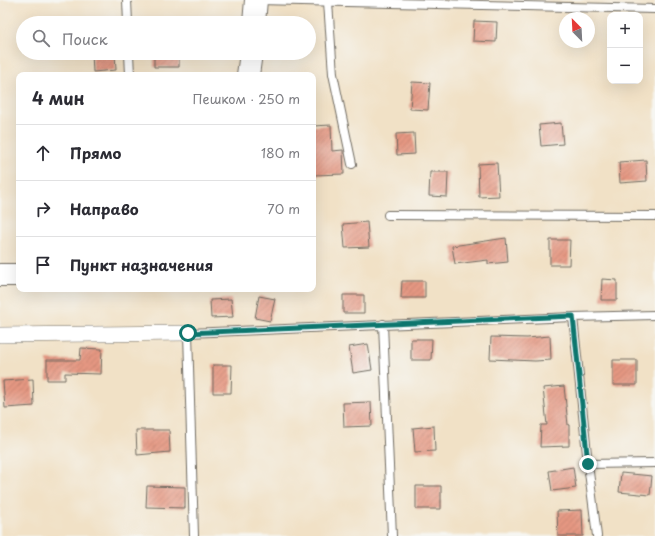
<!DOCTYPE html>
<html lang="ru">
<head>
<meta charset="utf-8">
<style>
  :root { --surface:#fff; --page:#f7f7f7; --text:#2b2b33; --muted:#7c7c81; --line:#e1e1e2 }
  body { margin:0; font-family:"Playpen Sans",sans-serif; background:var(--page); color:var(--text) }
  .controls { position:absolute; right:12px; top:12px; display:grid; overflow:hidden; border-radius:8px; box-shadow:0 4px 16px #0002 }
  .controls button { width:36px; height:36px; display:grid; place-items:center; padding:0; border:0; border-bottom:1px solid var(--line); background:var(--surface); color:var(--text); font:20px sans-serif }
  .compass { position:absolute; left:559px; top:12px; width:36px; height:36px; border-radius:50%; background:var(--surface); box-shadow:0 4px 16px #0002; rotate:336deg }
  .stop { position:absolute; width:12px; height:12px; margin:-9px; border:3px solid #0f766e; border-radius:50%; background:#fff }
  .stop.end { background:#0f766e; border-color:#fff; box-shadow:0 1px 4px #0008 }
  .list { margin:0; padding:0; list-style:none }
  h2 { display:flex; justify-content:space-between; align-items:center; height:52px; margin:0; padding:0 16px; font-size:17px }
  h2 small { font-size:13px; font-weight:400; color:var(--muted) }
  .list li { display:grid; grid-template-columns:26px 1fr auto; gap:12px; align-items:center; box-sizing:border-box; height:56px; padding:0 16px; border-top:1px solid var(--line) }
  .list b { display:block; font-size:15px; white-space:nowrap }
  .list em { font-size:13px; font-style:normal; color:var(--muted) }
  .icon { flex:none; width:22px; height:22px; fill:none; stroke:currentColor; stroke-width:2; stroke-linecap:round; stroke-linejoin:round }
  .map { position:relative; flex:none; width:655px; height:536px; overflow:hidden }
  .search { position:absolute; background:var(--surface); box-shadow:0 4px 16px #0002; left:16px; top:16px; width:300px; height:44px; display:flex; align-items:center; gap:10px; box-sizing:border-box; padding:0 14px; border-radius:22px; color:var(--muted); font-size:15px }
  .panel { position:absolute; background:var(--surface); box-shadow:0 4px 16px #0002; left:16px; top:72px; width:300px; height:220px; border-radius:8px }
  .map>svg:first-child { display:block }
  .building { fill:url(#building-hatch) }
  .lines { fill:none; stroke-linecap:round; stroke-linejoin:round }
  .lane-casing { stroke:#706b61; stroke-width:10 }
  .street-casing { stroke:#706b61; stroke-width:16 }
  .secondary-casing { stroke:#706b61; stroke-width:24 }
  .lane { stroke:#fff; stroke-width:8 }
  .street { stroke:#fff; stroke-width:15 }
  .secondary { stroke:#fff; stroke-width:22 }
  .route { stroke:#0f766e; stroke-width:5 }
</style>
</head>
<body>
<div class="map">
<svg width="655" height="536" viewBox="0 0 655 536">
  <defs>
    <pattern id="building-hatch" width="6" height="6" patternUnits="userSpaceOnUse"><rect width="6" height="6" fill="#e59782"/><path d="M-1 1l2-2M0 6l6-6M5 7l2-2" fill="none" stroke="#ba7b6b"/></pattern>
  </defs>
  <rect width="100%" height="100%" fill="#f6f6f2"/>
  <filter id="ink" filterUnits="userSpaceOnUse"><feTurbulence type="fractalNoise" baseFrequency=".025" numOctaves="2"/><feDisplacementMap in="SourceGraphic" scale="8" xChannelSelector="R" yChannelSelector="G"/><feConvolveMatrix kernelMatrix="1 2 1 2 8 2 1 2 1" color-interpolation-filters="sRGB"/></filter>
  <filter id="wash" filterUnits="userSpaceOnUse"><feTurbulence type="fractalNoise" baseFrequency=".012" numOctaves="4" result="noise"/><feDisplacementMap in="SourceGraphic" scale="16" xChannelSelector="R" yChannelSelector="G"/><feGaussianBlur stdDeviation="0.9" result="paint"/><feColorMatrix in="noise" values="0 0 0 0 0 0 0 0 0 0 0 0 0 0 0 0 0 1.4 0 .05"/><feComposite in="paint" operator="in"/></filter>
  <g filter="url(#wash)">
    <rect width="100%" height="100%" fill="#f1e1c6"/>
    <g id="blocks">
      <path class="building" d="M474,21l23,1 -1,20 -23,-1z
        M92,53h23l1,17 -23,2z
        M154,53h25v14h-25z
        M412,82l18,1 -2,27 -18,-1z
        M561,123l2,21 -22,2 -2,-21z
        M331,125l1,26 11,-1 1,24 -31,1v-49z
        M414,133l1,21 -18,1 -1,-21z
        M646,160l1,21 -27,2 -1,-21z
        M497,163l2,33 -20,1 -1,-33z
        M430,172h18l-1,25 -18,-1z
        M367,222l2,25 -24,1 -2,-24z
        M506,238l2,24 -20,2v-4l-33,4 -3,-18z
        M550,240h20l-1,25h-19z
        M602,279l15,1v20h-16z
        M402,281h23v17h-24z
        M343,295h21v18h-21z
        M259,296l16,3 -5,22 -15,-3z
        M231,299l2,18 -22,1 -1,-18z
        M550,336l1,24 -16,1 -45,-2 1,-22 36,1z
        M411,339h21l-1,21h-20z
        M368,344l4,26 -19,3 -4,-26z
        M81,348l21,1 -1,25 -36,-1v7h-18v-20h33z
        M613,360h24v25h-24z
        M213,365h19l-1,28h-18z
        M33,379l1,27 -29,2 -2,-27z
        M564,386l4,39h1v21l-29,1 1,-22h6l-4,-37z
        M371,402l1,24 -28,1 -1,-24z
        M434,426l1,25 -20,1 -2,-24z
        M136,430h33l1,22 -33,3z
        M573,467l3,21 -24,3 -3,-20z
        M621,473l31,3 -2,19 -31,-3z
        M147,486l38,1v21l-39,-1z
        M416,486h25v23h-25z
        M582,510l1,26h-25l-1,-25z"/>
    </g>
  </g>
  <g filter="url(#ink)">
    <use href="#blocks" fill-opacity="0" stroke="#706b61" stroke-width="1"/>
    <g class="lines">
      <defs>
        <path id="lane" d="M127,0l1,23
          M257,0l398,9
          M328,2l5,72 19,90
          M129,53l1,22
          M388,215l267,1
          M573,317l15,147 9,72
          M383,324l9,212
          M588,464l67,-1
          M194,536l-6,-203 385,-16 82,-2"/>
        <path id="street" d="M0,335l188,-2"/>
        <path id="secondary" d="M254,23l2,-23
          M248,75l3,-22
          M0,275h19"/>
      </defs>
      <use href="#lane" class="lane-casing"/>
      <use href="#street" class="street-casing"/>
      <use href="#secondary" class="secondary-casing"/>
      <use href="#lane" class="lane"/>
      <use href="#street" class="street"/>
      <use href="#secondary" class="secondary"/>
    </g>
  </g>
  <g class="lines" filter="url(#ink)">
    <path class="route" d="M188,333l385,-17 15,148"/>
  </g>
</svg>
<div class="controls">
<button>+</button>
<button>−</button>
</div>
<svg class="compass" viewBox="-18 -18 36 36"><path d="M0-13l5 13h-10z" fill="#e53935"/><path d="M0 13l5-13h-10z" fill="#7c7c81"/></svg>
<div class="stop" style="left:188px;top:333px"></div>
<div class="stop end" style="left:588px;top:464px"></div>
<div class="search"><svg class="icon" aria-label="search" viewBox="0 0 24 24"><circle cx="10" cy="10" r="6"/><path d="M15 15l6 6"/></svg>Поиск</div>
<section class="panel">
<h2>4 мин<small>Пешком · 250 m</small></h2>
<ul class="list">
<li><svg class="icon" aria-label="ahead" viewBox="0 0 24 24"><path d="M12 20V5M6 11l6-6 6 6"/></svg><div><b>Прямо</b></div><em>180 m</em></li>
<li><svg class="icon" aria-label="right" viewBox="0 0 24 24"><path d="M7 20v-9h11M14 6l5 5-5 5"/></svg><div><b>Направо</b></div><em>70 m</em></li>
<li><svg class="icon" aria-label="arrive" viewBox="0 0 24 24"><path d="M6 21V4h12l-3 4 3 4H6"/></svg><div><b>Пункт назначения</b></div></li>
</ul>
</section>
</div>
</body>
</html>
